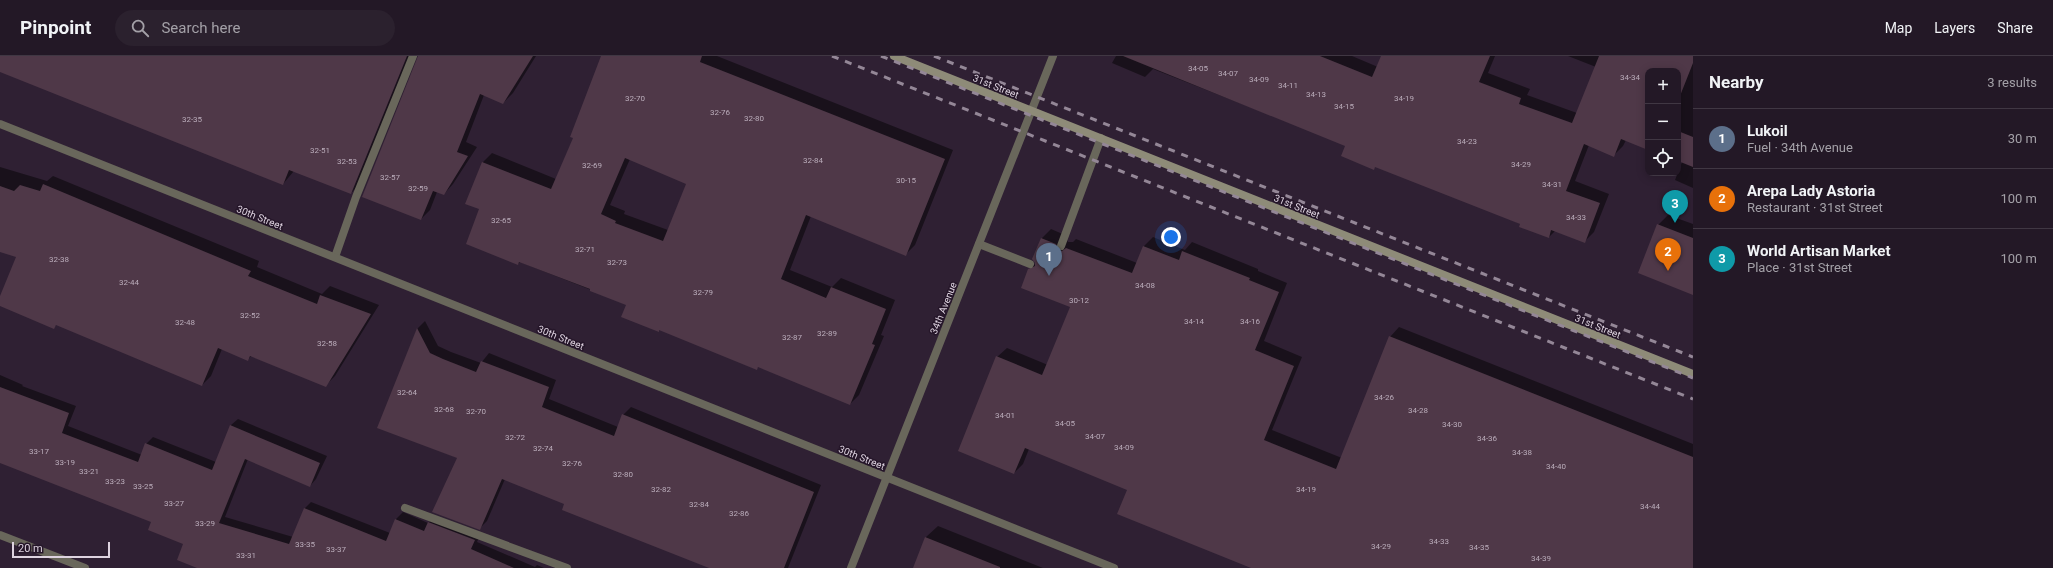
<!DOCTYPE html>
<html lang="en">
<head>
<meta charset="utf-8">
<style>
  :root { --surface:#231826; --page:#2b212e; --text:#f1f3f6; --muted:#a3a0a7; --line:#403743; --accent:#0f766e }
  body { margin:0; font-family:Roboto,sans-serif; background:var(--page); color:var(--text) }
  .controls { position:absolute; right:12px; top:12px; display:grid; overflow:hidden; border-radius:8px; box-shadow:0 2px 10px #0003 }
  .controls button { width:36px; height:36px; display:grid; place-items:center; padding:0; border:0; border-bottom:1px solid var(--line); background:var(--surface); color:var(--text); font:20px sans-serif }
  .scale { position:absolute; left:12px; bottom:10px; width:98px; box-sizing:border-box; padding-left:4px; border:2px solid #ded3e0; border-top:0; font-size:11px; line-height:14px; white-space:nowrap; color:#ded3e0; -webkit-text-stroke:3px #251629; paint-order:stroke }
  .you { position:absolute; left:1171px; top:181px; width:14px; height:14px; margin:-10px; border:3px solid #fff; border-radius:50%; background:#1a73e8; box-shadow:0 0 0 6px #1a73e833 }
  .badge { display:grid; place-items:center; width:26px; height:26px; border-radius:50%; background:var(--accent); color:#fff; font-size:13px; font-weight:700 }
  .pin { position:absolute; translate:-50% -33px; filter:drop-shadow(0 1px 2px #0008) }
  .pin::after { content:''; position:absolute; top:21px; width:14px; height:12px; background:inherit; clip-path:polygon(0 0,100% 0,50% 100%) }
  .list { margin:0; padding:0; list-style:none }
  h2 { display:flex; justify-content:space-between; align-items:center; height:52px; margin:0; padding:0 16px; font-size:17px }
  h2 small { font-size:13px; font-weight:400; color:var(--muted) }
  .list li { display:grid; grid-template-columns:26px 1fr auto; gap:12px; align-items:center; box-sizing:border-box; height:60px; padding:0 16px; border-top:1px solid var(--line) }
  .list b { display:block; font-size:15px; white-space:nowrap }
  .list p { margin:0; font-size:13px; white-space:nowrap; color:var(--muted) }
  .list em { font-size:13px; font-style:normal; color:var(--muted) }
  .icon { flex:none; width:22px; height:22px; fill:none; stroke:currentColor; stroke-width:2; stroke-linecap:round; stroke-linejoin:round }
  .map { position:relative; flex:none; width:1693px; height:512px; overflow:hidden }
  header { display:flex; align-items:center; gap:24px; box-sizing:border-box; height:56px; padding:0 20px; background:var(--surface); border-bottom:1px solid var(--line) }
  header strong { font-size:19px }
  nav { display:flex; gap:22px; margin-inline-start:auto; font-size:14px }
  .search { width:280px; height:36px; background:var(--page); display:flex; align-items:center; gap:10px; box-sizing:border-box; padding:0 14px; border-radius:22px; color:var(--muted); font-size:15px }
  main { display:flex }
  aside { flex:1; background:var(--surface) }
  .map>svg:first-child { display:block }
  .shadow { fill:#0007; fill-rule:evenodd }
  .building { fill:#4f3848; fill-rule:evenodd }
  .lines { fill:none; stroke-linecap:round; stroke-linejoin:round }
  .service { stroke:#69675b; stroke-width:8 }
  .minor { stroke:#69675b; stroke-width:8 }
  .tertiary { stroke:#69675b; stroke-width:8 }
  .secondary { stroke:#8e8b78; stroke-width:8 }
  .rail { stroke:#948797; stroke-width:3; stroke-dasharray:7 7; stroke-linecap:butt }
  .labels { text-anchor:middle; stroke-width:3; stroke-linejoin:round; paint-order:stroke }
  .number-label { font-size:8px; fill:#baacba }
  .street-label { font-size:10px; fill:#ded3e0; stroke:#251629 }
</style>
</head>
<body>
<header>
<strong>Pinpoint</strong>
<div class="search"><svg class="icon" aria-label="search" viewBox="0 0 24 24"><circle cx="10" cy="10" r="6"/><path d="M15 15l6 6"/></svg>Search here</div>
<nav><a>Map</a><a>Layers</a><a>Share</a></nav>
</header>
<main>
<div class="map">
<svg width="1693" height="512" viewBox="0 0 1693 512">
  <rect width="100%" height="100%" fill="#2f2033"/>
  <path class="shadow" d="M0,0h412l-51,127 -10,10 -57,-22 -11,13 -283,-113z
    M419,0h117l-23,37 -10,10 -19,-8 -18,47 11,5 -24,37 -9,10 -7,-2 -7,18 -9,9z
    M602,0h115l236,94 -38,95 -10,10 -94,-39 -21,54 42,17 9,-9 54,22 -14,35 3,1 -25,59 -9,9 -91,-38 -3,3 -96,-40 -2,2 -31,-27 -107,-42 -2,2 -37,-55 2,-47 9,-9 64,26 18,-42zM630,103l57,24 -19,47 -44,-16 1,-3 -15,-6z
    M1116,0h236l26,11 4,-11h113l-7,17 42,16 -3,6 50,18 19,-46 -28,-11h125v132l-18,-8 7,-18 -4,-2v-89h-30v78l-22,-9 -3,6 -9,9 -25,-10 -14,36 34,13 -15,38 -9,9 -30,-10 -6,6 -203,-92 -193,-76 -8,8 -33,-14z
    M0,111l47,14 6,-5 206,85 -2,6 65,27 8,-8 49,19 -44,71 -9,9 -75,-29 -3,4 -26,-11 -11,27 -9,9 -145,-61 -3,3 -54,-22v-7l18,-41 -18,-7z
    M1668,159l25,9v70l-35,-69z
    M1051,173l14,6 3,7h5l3,-3 61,24 7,-17 9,-9 32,13 7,-8 66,27v2l29,12 -23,58 38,16 -30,73 70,28 48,-121 9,-10 294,117v124h-439l-126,-79 -99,-40 -6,15 -9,9 -17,-116 10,-9 41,17 23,-58 -42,-37 7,-7 5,-24z
    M425,265l13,25 13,6 30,11 8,-10 67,27 -7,19 69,28 5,-12 8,-8 190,78 -33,83h-78l-144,-65 -61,-24 -18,42 -8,8 -21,-71 -79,-31 38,-98z
    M0,319l23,10 -1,1 54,20 -8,20 74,29 4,-11 7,-7 63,25 15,-37 7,-6 89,37 -11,23 -6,7 -62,-27 -23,58 68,20 11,-28 7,-7 79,31 6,-14 7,-7 25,11 8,-7 45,17 -4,9 58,25 2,-2 7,3h-343l-17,-24 -31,-22 -153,-65z
    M938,470l105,42h-129l12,-31z"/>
  <path class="building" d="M0,0h407l-56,138 -62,-24 -6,15 -283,-113z
    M418,0h115l-30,48 -23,-10 -23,58 11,4 -24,39 -11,-4 -12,29 -59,-23z
    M601,0h101l-2,6 245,97 -39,97 -100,-41 -25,64 45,19 5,-11 55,22 -14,35 3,1 -25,60 -92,-38 -1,3 -98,-40v2l-38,-15 5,-12 -36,-14v-2l-71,-27 -1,3 -52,-21 13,-35 -14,-5 17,-42 69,27 22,-51 -3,-1zM625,102l61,26 -23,57 -48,-18 1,-2 -15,-7z
    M1123,0h197l52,21 9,-21h109l-11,26 42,16 -2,6 53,19 27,-67h94v7l-15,38v-30h-30v79l-27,-11 -7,18 -30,-13 -18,47 34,12 -15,40 -34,-13 -2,8 -30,-11 1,-3 -145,-57 -1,3 -33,-14 4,-10z
    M1678,75l15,6v30l-15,-6z
    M43,128l208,87 -3,5 69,28 3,-9 51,19 -45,73 -76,-31 -2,5 -30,-13 -16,38 -146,-61 -2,4 -54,-23v-10l16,-39 -16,-5v-66l14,5 6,-6 20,6z
    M1657,168l36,14v57l-55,-22z
    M1041,182l15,6 3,7h3l4,-3 66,25 11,-27 36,14 3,-9 68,27 -1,2 30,12 -24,58 39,16 -30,74 72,29 53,-133 304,121v111h-442l-134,-54 10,-24 -102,-42 -11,26 -56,-23 38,-95 46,19 28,-68 -49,-19 7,-19 7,-3v-3l-3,-4z
    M417,272l13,25 13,6 33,13 5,-11 68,26 -7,20 72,29 8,-22 192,78 -30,76h-75l-147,-58 2,-6 -62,-25 -22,51 -48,-18 25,-54 -80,-30z
    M0,331l69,26 -7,20 76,29 7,-19 67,27 18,-45 90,38 -10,24 -65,-28 -26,64 70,21 15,-36 82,33 9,-22 29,12 4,-9 47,18 -4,9 43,19h-317l-20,-8 6,-16 -35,-14 3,-8 -151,-59z
    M925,481l75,30v1h-87z"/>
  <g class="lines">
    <path class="service" d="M979,188l51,20
      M1061,190l40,-108
      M335,201l21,-60 57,-141
      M405,452l162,60"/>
    <path class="minor" d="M0,68l1114,444
      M0,479l85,33"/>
    <path class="tertiary" d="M851,512l202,-512"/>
    <path class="secondary" d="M894,0l799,318"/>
    <path class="rail" d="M832,0l861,343
      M881,0l812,322
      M934,0l759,301"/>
  </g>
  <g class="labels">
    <g class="number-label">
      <text x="1198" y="15">34-05</text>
      <text x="1228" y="20">34-07</text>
      <text x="1630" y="24">34-34</text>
      <text x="1259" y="26">34-09</text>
      <text x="1288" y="32">34-11</text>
      <text x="1316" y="41">34-13</text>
      <text x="635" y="45">32-70</text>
      <text x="1404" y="45">34-19</text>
      <text x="1344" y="53">34-15</text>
      <text x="720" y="59">32-76</text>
      <text x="754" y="65">32-80</text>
      <text x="192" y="66">32-35</text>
      <text x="1467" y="88">34-23</text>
      <text x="320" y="97">32-51</text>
      <text x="813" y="107">32-84</text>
      <text x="347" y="108">32-53</text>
      <text x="1521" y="111">34-29</text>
      <text x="592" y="112">32-69</text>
      <text x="390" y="124">32-57</text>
      <text x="906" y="127">30-15</text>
      <text x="1552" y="131">34-31</text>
      <text x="418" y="135">32-59</text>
      <text x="1576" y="164">34-33</text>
      <text x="501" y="167">32-65</text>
      <text x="585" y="196">32-71</text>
      <text x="59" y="206">32-38</text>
      <text x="617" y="209">32-73</text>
      <text x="129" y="229">32-44</text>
      <text x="1145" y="232">34-08</text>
      <text x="703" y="239">32-79</text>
      <text x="1079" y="247">30-12</text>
      <text x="250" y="262">32-52</text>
      <text x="1194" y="268">34-14</text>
      <text x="1250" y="268">34-16</text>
      <text x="185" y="269">32-48</text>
      <text x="827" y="280">32-89</text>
      <text x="792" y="284">32-87</text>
      <text x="327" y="290">32-58</text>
      <text x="407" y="339">32-64</text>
      <text x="1384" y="344">34-26</text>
      <text x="444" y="356">32-68</text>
      <text x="1418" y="357">34-28</text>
      <text x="476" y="358">32-70</text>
      <text x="1005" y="362">34-01</text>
      <text x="1065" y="370">34-05</text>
      <text x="1452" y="371">34-30</text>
      <text x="1095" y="383">34-07</text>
      <text x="515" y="384">32-72</text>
      <text x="1487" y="385">34-36</text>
      <text x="1124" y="394">34-09</text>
      <text x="543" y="395">32-74</text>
      <text x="39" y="398">33-17</text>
      <text x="1522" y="399">34-38</text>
      <text x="65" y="409">33-19</text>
      <text x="572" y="410">32-76</text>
      <text x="1556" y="413">34-40</text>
      <text x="89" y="418">33-21</text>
      <text x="623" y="421">32-80</text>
      <text x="115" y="428">33-23</text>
      <text x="143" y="433">33-25</text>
      <text x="661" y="436">32-82</text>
      <text x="1306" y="436">34-19</text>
      <text x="174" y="450">33-27</text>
      <text x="699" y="451">32-84</text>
      <text x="1650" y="453">34-44</text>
      <text x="739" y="460">32-86</text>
      <text x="205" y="470">33-29</text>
      <text x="1439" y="488">34-33</text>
      <text x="305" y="491">33-35</text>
      <text x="1381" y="493">34-29</text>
      <text x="1479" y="494">34-35</text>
      <text x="336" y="496">33-37</text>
      <text x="246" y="502">33-31</text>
      <text x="1541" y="505">34-39</text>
    </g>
    <g class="street-label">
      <text transform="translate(996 30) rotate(22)" y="4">31st Street</text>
      <text transform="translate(1297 150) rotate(22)" y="4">31st Street</text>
      <text transform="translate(260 161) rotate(22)" y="4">30th Street</text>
      <text transform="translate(943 252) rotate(-68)" y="4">34th Avenue</text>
      <text transform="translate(1598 270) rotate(22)" y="4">31st Street</text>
      <text transform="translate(561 281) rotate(22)" y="4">30th Street</text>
      <text transform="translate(862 401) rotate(22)" y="4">30th Street</text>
    </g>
  </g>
</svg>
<div class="controls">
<button>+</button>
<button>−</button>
<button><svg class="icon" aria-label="locate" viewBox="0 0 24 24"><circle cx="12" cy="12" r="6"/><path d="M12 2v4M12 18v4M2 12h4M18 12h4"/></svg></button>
</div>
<div class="scale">20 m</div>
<div class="you"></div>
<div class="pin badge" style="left:1049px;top:220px;background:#5c6f8a">1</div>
<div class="pin badge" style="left:1668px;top:215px;background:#e8710a">2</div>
<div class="pin badge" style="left:1675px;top:167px;background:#0f9aa8">3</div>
</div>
<aside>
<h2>Nearby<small>3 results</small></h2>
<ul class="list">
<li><span class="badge" style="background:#5c6f8a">1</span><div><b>Lukoil</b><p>Fuel · 34th Avenue</p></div><em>30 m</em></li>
<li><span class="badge" style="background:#e8710a">2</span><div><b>Arepa Lady Astoria</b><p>Restaurant · 31st Street</p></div><em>100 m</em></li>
<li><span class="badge" style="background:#0f9aa8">3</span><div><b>World Artisan Market</b><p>Place · 31st Street</p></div><em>100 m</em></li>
</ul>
</aside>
</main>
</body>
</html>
